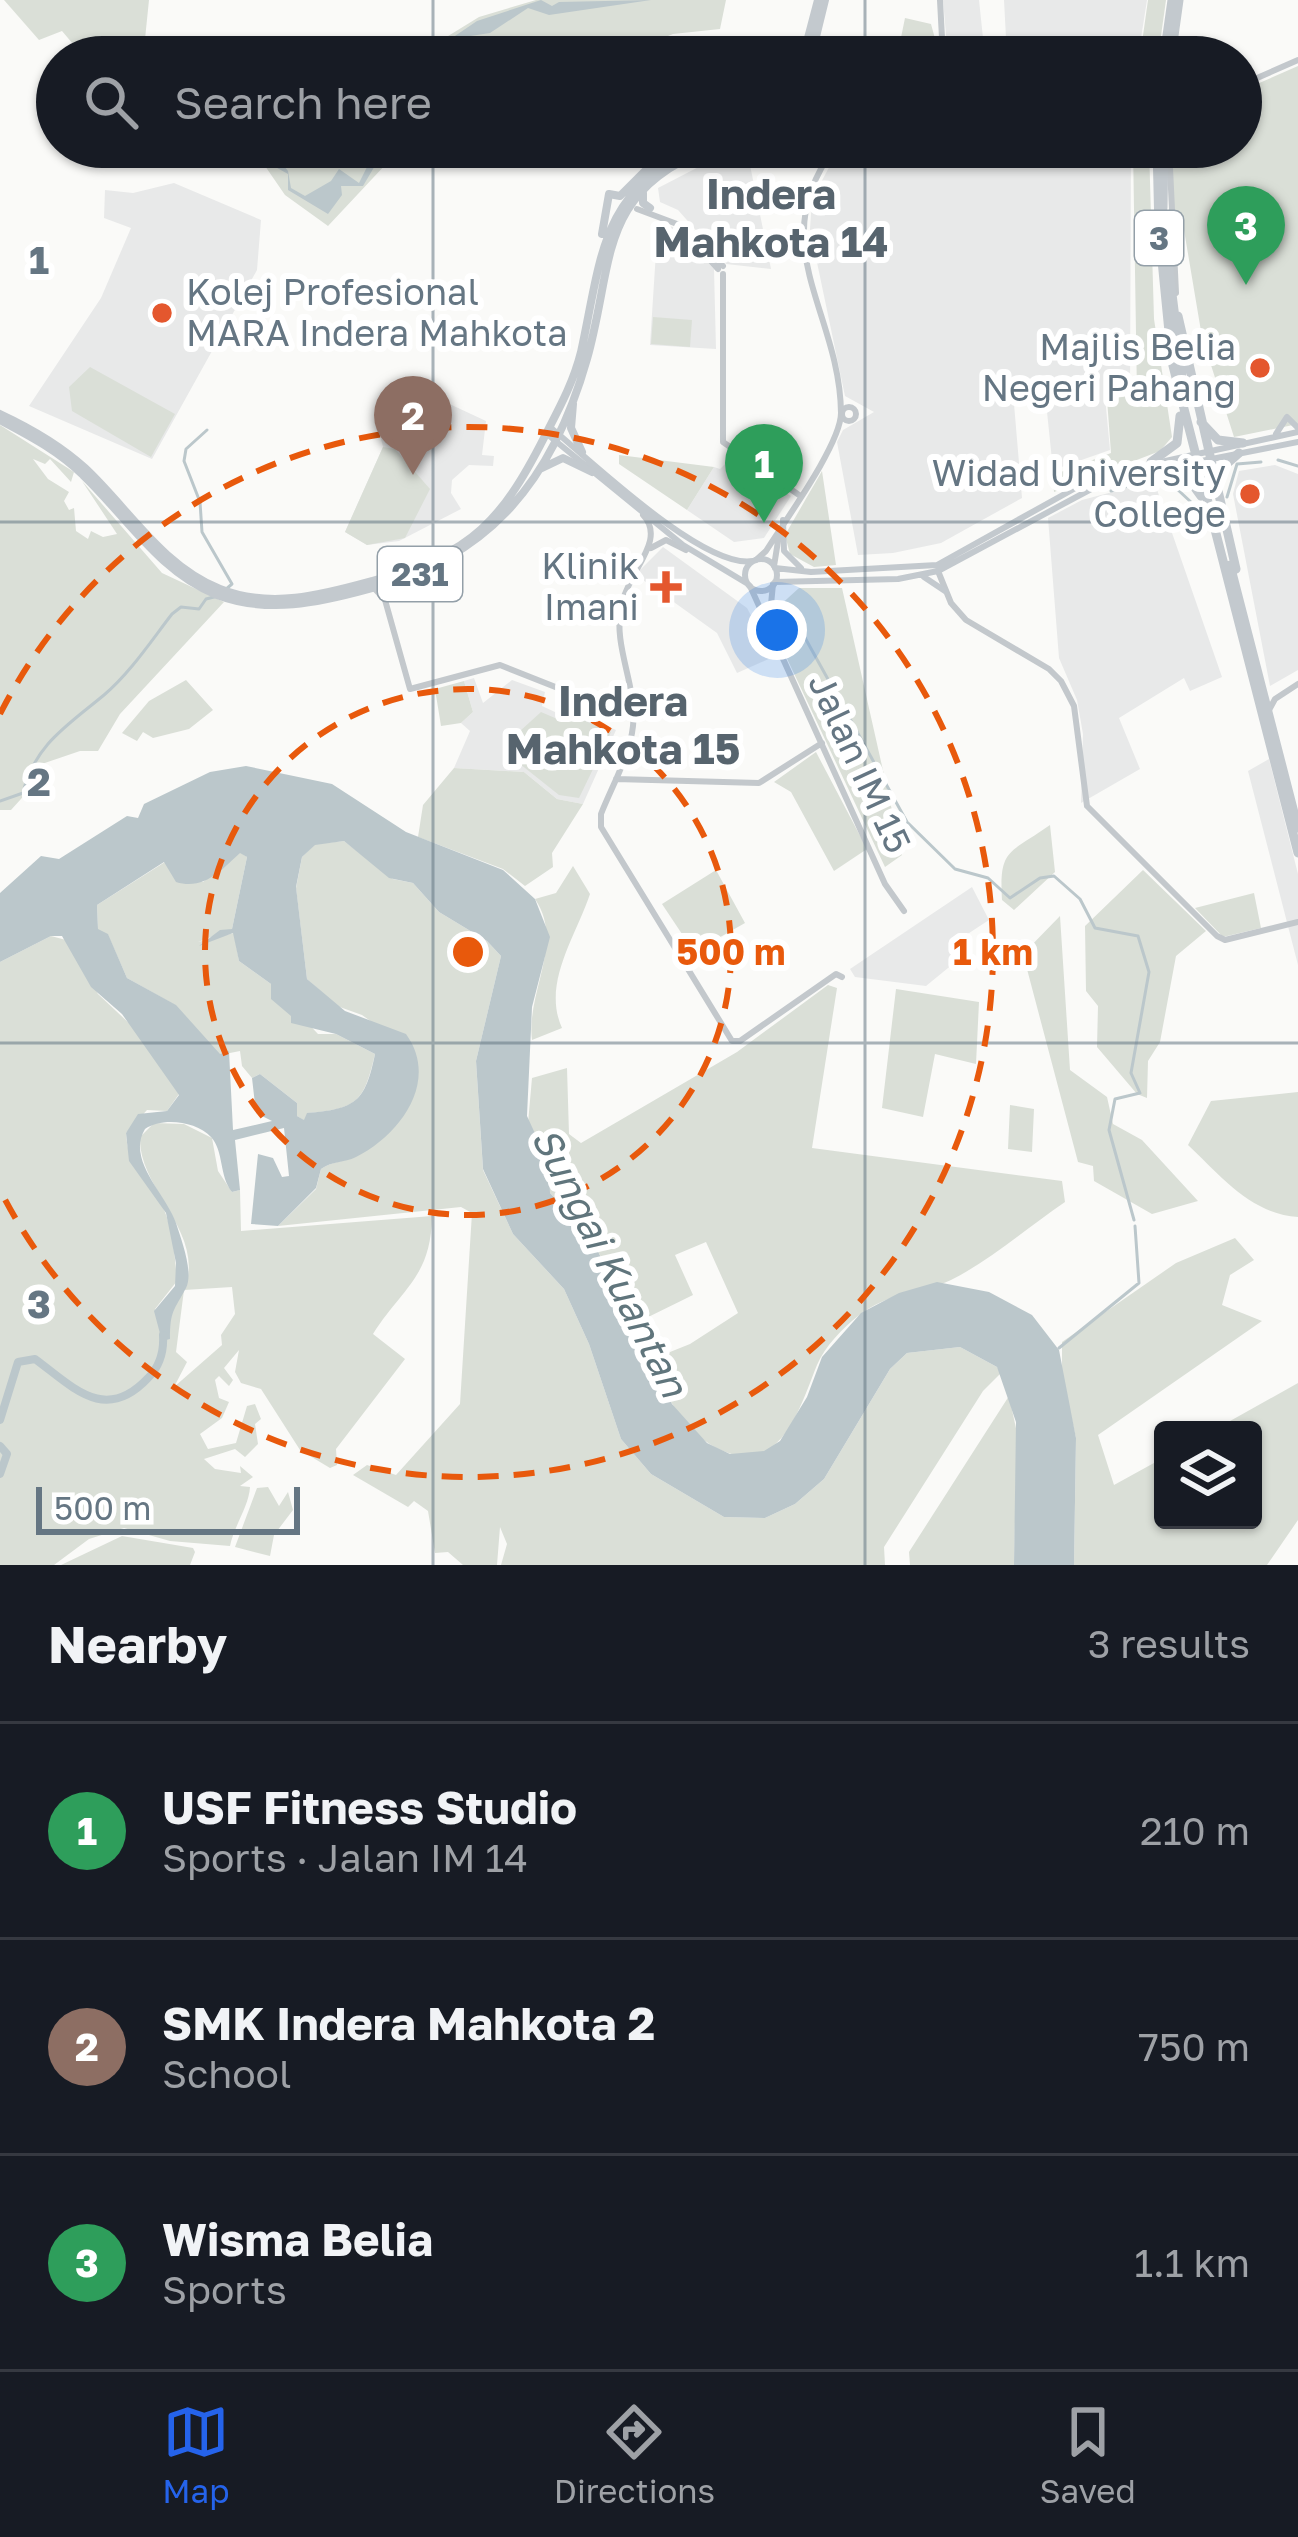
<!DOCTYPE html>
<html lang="en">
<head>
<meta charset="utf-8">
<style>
  :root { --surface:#171b24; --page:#20242c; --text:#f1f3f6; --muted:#9ea1a6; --line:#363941; --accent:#2563eb }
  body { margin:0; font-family:"Golos Text",sans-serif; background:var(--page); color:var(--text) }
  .controls { position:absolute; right:36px; bottom:36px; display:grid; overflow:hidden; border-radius:12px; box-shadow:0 3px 9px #0004 }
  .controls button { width:108px; height:108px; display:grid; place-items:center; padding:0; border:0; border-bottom:3px solid var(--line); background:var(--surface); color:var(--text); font:60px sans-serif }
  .scale { position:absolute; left:36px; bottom:30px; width:264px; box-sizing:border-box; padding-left:12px; border:6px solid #657683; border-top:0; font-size:33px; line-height:42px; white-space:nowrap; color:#657683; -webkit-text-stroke:9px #fff; paint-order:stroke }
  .you { position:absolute; left:777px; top:630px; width:42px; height:42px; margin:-30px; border:9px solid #fff; border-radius:50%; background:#1a73e8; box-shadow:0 0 0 18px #1a73e833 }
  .badge { display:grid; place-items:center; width:78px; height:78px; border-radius:50%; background:var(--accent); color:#fff; font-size:39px; font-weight:700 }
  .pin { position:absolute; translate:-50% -99px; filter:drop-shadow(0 3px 6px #0008) }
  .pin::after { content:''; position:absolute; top:63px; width:42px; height:36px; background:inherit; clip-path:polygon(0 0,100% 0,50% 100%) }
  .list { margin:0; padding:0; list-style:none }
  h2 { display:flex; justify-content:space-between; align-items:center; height:156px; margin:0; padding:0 48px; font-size:51px }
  h2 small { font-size:39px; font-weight:400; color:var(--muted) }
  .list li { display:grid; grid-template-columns:78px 1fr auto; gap:36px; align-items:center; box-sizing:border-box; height:216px; padding:0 48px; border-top:3px solid var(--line) }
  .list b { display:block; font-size:45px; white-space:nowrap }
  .list p { margin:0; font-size:39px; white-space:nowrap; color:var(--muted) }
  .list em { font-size:39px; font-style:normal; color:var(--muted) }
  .icon { flex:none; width:66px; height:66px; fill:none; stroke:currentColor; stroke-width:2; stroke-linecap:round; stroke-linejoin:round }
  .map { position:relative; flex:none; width:1298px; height:1565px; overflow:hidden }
  .search { position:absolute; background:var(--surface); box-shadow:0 3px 9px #0004; left:36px; right:36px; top:36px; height:132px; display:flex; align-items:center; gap:30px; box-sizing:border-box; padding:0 42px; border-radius:66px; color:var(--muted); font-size:45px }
  .sheet { height:804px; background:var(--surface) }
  nav { display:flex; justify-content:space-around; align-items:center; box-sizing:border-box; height:168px; border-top:3px solid var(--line); background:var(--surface); font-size:33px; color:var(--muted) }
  nav a { display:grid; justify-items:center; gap:6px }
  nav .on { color:var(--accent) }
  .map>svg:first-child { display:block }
  .built { fill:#e8e9e9 }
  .green { fill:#dadfd7; fill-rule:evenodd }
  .water { fill:#bbc7cb; fill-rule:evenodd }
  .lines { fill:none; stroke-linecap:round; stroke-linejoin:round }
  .stream { stroke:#bbc7cb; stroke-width:3 }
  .river { stroke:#bbc7cb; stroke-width:8 }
  .tertiary { stroke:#c3c8cc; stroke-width:6 }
  .secondary { stroke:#c3c9ce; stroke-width:6 }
  .primary { stroke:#c3c9ce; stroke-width:8 }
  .trunk { stroke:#c3c9ce; stroke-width:9 }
  .grid { fill:none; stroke:#657683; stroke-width:3; stroke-opacity:0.55 }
  .ring { fill:none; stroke:#e8590c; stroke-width:6; stroke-dasharray:21 15 }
  .poi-dot { fill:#e4572e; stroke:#fff; stroke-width:4.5 }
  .labels { text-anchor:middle; stroke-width:12; stroke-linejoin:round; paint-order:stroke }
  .shield { fill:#fff; stroke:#939fa8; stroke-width:3 }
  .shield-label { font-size:33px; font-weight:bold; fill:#657683 }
  .poi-label { font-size:36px; fill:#657683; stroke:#fff; text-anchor:end }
  .street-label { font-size:36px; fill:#657683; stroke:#fff }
  .water-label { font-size:39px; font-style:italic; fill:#60757c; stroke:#fff }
  .quarter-label { font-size:42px; font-weight:bold; fill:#57646e; stroke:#fff }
  .grid-label { font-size:39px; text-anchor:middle; font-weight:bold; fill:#657683; stroke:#fff; stroke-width:12; stroke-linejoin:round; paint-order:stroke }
  .centre { fill:#e8590c; stroke:#fff; stroke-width:6 }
  .ring-label { font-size:36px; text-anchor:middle; font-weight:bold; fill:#e8590c; stroke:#fff; stroke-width:12; stroke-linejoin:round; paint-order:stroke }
</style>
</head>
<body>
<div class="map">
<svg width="1298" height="1565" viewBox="0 0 1298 1565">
  <rect width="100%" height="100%" fill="#fafaf8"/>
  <path class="built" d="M943,0h36l6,57h-37z
    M1004,0h143l-9,57h-131z
    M840,147h291l-1,247 -25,3 5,53 -57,20 -7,-68 -32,2 8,94 -81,45 -48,10 -35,2 -21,-113 6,-12 31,-18 -29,-16 -35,-167 2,-30z
    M714,159l2,5 33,-4 22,109 -45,-5 -48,-54 -18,-8 -2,-14z
    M174,183l87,37 -4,50 -105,189 -123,-53 72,-108 30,-70 -27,-10 1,-28 28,3z
    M658,221l19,8 37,40 2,80 -66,-4z
    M426,393l60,28 -4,34 12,1 -1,10 -24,-1 -17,15 -1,13 10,16 -62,32 -32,4 -22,-13 38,-85 -2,-8z
    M730,459l61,37 -27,42 -30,4 -47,-32 27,-43 6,2z
    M1275,465l23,9v196l-28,16 -37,-192 6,-23z
    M1154,481l68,196 -32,14 -6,-13 -65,40 21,51 -59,34 2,-69 -6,-34 -18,-42 -11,-140 34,-18z
    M663,547l84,61 26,49 -36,16 -20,-40 -74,-53 -5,-8z
    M474,678l9,25 29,-23 33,12 -3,14 13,6 6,-6 55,24 -33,74 -26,-5 -33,-27 -70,-4 16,-37 -9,-8 12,-11 -9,-31z
    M1269,759l29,115v91l-50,-194z
    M972,887l17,33 -29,19 10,11 -44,36 -71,-9 -5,-8z"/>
  <path class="green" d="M4,0h145l-4,39 15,18h-76l-22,-26 -23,9z
    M536,0h190l-6,29 -47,5 -48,19 -211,4 65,-40z
    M1148,0h18l-8,57h-18z
    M905,18l26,6 9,33h-43z
    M1298,66v358l-64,13 -32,-100 -18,-107 -9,-1 -4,-82h70v-56z
    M246,147h156l-74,79 -43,-31 -31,-45z
    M1133,147h16l5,172 18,118 -12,14 -106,41 -1,-17 58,-22 -4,-54 30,-4z
    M653,317l39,3 -2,27 -39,-3z
    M90,367l85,47 -24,43 -79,-46 -3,-24z
    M0,425l74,47 -3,10 -21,-23 -5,5 -12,-5 15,20 21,13 -5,9 5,9 5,-2 2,23 12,8 3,-8 12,6 14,-3 -35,-53 80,92 62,29 -104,112 -22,37h-18l-47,16 -3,22 -19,21h-11z
    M383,447l12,2 35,40 -25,49 -38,7 -22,-13z
    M619,455l95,12 -27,43 -68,-46z
    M822,471l14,94 -22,2 -24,-13 -5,-19z
    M799,588h43l60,267 -17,12 -110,-234 2,-25z
    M186,680l27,30 -24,19 -36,9 -10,-6 -6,9 -15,-8 27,-32z
    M464,681l9,31 -12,11 -20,3 -6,-37z
    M562,711l49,21 -32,66 -20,-3 -39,-31 4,-5 -15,-18 32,-29 14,6z
    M816,752l51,97 -33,22 -43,-79 -17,-10z
    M454,768l70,4 33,27 26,5 -31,49 1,14 -28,19 -22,-17 -85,-32 5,-32z
    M1050,825l5,47 -41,38 -12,-10c-3,-52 7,-46 48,-75z
    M344,841l49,38 20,4 26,29 48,29 14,15 -25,105 7,109 30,64 51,55 25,55 32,95 30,35 73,43 41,1 30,-14 29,-25 66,-110 17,-16 53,-6 37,20 4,6 -18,18 -99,156 1,18h-384l6,-21 -7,-17 -3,38h-34l-15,-13 -13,1 -7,-42 -14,-10 -6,6 -55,-32 14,-10 29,10 64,-71 12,-191 -11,-6 -183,19 38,-37 5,-20c11,-8 23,-7 35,-13 32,-17 65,-69 59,-103l-53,-38 -25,-9 -30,-27 -11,-91 6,-31 13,-13z
    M240,852l7,5 -15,72 -34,13 36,-9 5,28 32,23 47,50h18l39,20c-11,47 -17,55 -67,59l-3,8 -8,-5v-13l-37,-29 -8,4 -10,-12 -2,-15 -20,4 -45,-50 -48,-27 -19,-43 -10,-5 -1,-25 68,-43 38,20z
    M573,866l17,28c-15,44 -48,90 -28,134l-30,12c-6,-48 33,-97 3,-141l21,-6z
    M716,870l29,53 -51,29 -32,-48z
    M1143,870l63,61 -30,25 -16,86 -12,19 -1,37 -10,-4 -40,-47 1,-41 -12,-15 -1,-65z
    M1254,893l7,35 -38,9 -28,-29z
    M1060,916l10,154 37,27 6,27 29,16 56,61 -46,13 -58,-33 -1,-15 -15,-4 -55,-208z
    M51,936l15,4 32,54 34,32 47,68 -12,17 -20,-1 -21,23c2,33 16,42 32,65 14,22 17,56 19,83l-22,28 14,24c2,-9 0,-19 4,-28 3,-8 13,-16 14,-24 13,-53 -49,-94 -47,-144l14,-14 30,1 28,14 6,33 14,21 8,-2 1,41 191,-15c-1,61 -29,71 -59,118l32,25 -69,90 1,16 -7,3 -30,-18 -39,-61 -20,-6 -6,-11 4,-22 -15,18 9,12 -4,6 -10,-10 -4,4 4,18 10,4 -7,16 -22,16 8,15 28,-6 11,-37 8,-2 6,15 -6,5 3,20 -13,13 -10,-8 -31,10 11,10 26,4 -1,-7 13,11 -13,9 10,1c-1,19 -16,39 -20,59l-60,-5 -46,-13 -35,11 -35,26h-54v-603zM232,1287l3,27 -14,21 1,10 -48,42 13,-25 -11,-10 8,-62z
    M828,985l9,3 -25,160 250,33 3,21c-37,25 -74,58 -114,78 -31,15 -62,11 -93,36 -15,12 -33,30 -41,49 -16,39 -35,111 -94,86 -38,-16 -57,-55 -73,-91l40,-16 48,-31 -32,-71 -31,13 18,40 -59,29 -43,-87 -41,-44 -1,-29 -21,-41 4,-45 35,-10 2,66 12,9 156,-91z
    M896,989l83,13 -3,62 -41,-10 -12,63 -41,-9z
    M1298,1092v125c-47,-3 -77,-41 -110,-72l23,-44z
    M1010,1105l24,4 -2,43 -24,-3z
    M1235,1238l19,22 -24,15 -8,30 40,16 -164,114 16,50 49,-27v62h90v-90h-39l84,-47v137l-31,45h-193l2,-127 -14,-63v-33l114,-79z
    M1009,1396l8,37 -3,132h-104l-1,-13z
    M268,1487l11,19 9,-14 5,18 -19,25 -4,21 -35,-9 22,-59z
    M122,1536l71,12 2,4 -5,13h-129z"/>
  <path class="water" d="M541,0l11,6 7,-4 92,-2 -102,15 -21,-7 -38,25 -39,6 -17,18h-10l53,-36z
    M262,147h7l19,24 3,17 14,8 26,-15 8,-12 20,14 18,-36h9l-23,39h-22l1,9 -14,19 -40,-24v-16l-18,-10z
    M246,766l86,18 74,48 97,38 32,29 15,38 -18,70 -5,109 22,48 1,29 41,44 81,167 35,39 23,11 34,-3 16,-10 27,-44 15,-40 39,-44 38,-20 38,-11 52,10 43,23 27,35 17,88 -2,127h-60l2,-143 -19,-55 -37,-20 -53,6 -17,16 -66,110 -29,25 -30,14 -41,-1 -73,-43 -30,-35 -32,-95 -25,-55 -51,-55 -30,-65 -7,-108 25,-105 -14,-15 -48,-29 -26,-29 -24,-5 -45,-37 -29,4 -13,12 -6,30 11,92 38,32 61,23c34,47 -6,101 -50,123 -12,6 -24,4 -35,12l-5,19 -38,38 -27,-2 7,-70 15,4 9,19 7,-1 -5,-48 -49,12 5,50 -8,2c-13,-16 -8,-41 -21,-55 -15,-16 -49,-20 -66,-8 -19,31 21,65 31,94 5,16 18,49 10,65 -12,23 -16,22 -16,51l-8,2 -8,-30 21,-25 1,-23 -10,-50 -37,-52 -3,-28 12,-19 29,-3 12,-16 -57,-81 -31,-27 -29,-51h-11l-51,26v-69l41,-37 18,3 68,-43 11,2 6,-14 66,-32zM240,853l7,4 -15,72 -12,1 -21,16 34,-13 6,28 32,23v15l20,17v7l45,11 39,20c-10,48 -19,55 -68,59l-3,7 -7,-4v-13l-37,-29 -8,4 4,35 16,8 -39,9 -4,-79 -9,3 -44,-49 -49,-27 -19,-44 -10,-5 -1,-24 67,-43 12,20c29,9 47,-14 64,-29z"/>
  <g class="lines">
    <path class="stream" d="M207,430l-21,19 -2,12 16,41 2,30 30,52 -7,6
      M1278,460l20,6
      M1111,491l52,-15 29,27
      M1227,497l10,-33 24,-2
      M788,607l119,215 48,47 33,9 22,20 30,-20 14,-2 26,23 15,29 43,8 11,36 -18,101 9,20 -25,6 -6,31 25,90
      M0,801l23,-8c11,-48 45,-68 81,-98 26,-22 47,-54 68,-81l9,-7 18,2 7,-10 12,-3
      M1059,1348l80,-65 -4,-57"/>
    <path class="river" d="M0,1420l18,-58 17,-3c38,28 70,65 113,19 12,-12 16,-27 15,-43
      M0,1446l7,8 -7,20"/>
    <path class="tertiary" d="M940,0l3,57
      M1241,85l57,-25
      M1169,147l7,146
      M637,209l40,15 41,45
      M689,230l34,36
      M723,274v168l76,53
      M842 414a7 7 0 1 1 14 0a7 7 0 1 1-14 0Z
      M643,515c24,25 -14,55 -22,91 -8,42 16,78 12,120 -3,29 -21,60 -32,88v13l131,214h8l96,-67 6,3
      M651,548l15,-8 20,10
      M756,560l10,-9c18,-29 75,-107 75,-138 -1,-102 -79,-168 -6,-266
      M774,566l5,-31
      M938,571l13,32 15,17 83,49 12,12 13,25 13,100 130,130 8,4 73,-18
      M750,586l135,298 19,27
      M374,588l11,12 25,89 90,-24 106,42 27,3
      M769,625l4,-41
      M1269,710l6,-11 23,-15
      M616,779l143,4 63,-40"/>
    <path class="secondary" d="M550,427c39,32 154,143 203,134
      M547,434l136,111 65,39
      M1276,434l11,-17 11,11
      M783,520l1,31 17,17
      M745 575a16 16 0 1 1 32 0a16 16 0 1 1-32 0Z
      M775,568l36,4 126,-7 160,-89 201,-44
      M924,577l21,14
      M775,582l123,-3 40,-8 172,-92 188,-37"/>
    <path class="primary" d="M803,57l15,-57
      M811,57l14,-57
      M643,193v10l7,5
      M602,234l7,-40 11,2 25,-25 11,-2
      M573,404l-2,24 11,24
      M0,414c30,14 60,31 85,54 44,41 76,97 135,121 51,20 101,6 152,-8 102,-27 131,-61 177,-153 13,-25 25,-48 32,-76 20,-90 18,-159 113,-205
      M0,420c30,16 59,31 83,55 43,41 76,97 134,120 51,19 101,8 152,-6 122,-32 184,-110 218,-230 28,-100 9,-166 125,-212
      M540,469l23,-11 29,14"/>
    <path class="trunk" d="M1164,57l8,-57
      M1171,57l8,-57
      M1157,147l2,83 13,132 126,491
      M1163,208l1,-61
      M1164,230l18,144
      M1178,316l58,253
      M1201,422l17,18 25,3
      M1151,462l26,-19 3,-27
      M1163,468l22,6 16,22
      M1218,481l5,-14 16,-14
      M1230,565l68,263"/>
  </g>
  <path class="grid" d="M433,0v57M865,0v57M433,147v1418M865,147v1418M0,522h1298M0,1043h1298"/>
  <g class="ring">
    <circle cx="468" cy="952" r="263"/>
    <path d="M0 714A525 525 0 1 1 0 1190"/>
  </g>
  <g class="poi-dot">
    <circle cx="162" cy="313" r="12"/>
    <circle cx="1260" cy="368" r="12"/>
    <circle cx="1250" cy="494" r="12"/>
    <path d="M660 569h12v12h12v12h-12v12h-12v-12h-12v-12h12z"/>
  </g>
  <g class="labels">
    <g class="shield">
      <rect x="1135" y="211" width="48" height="54" rx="9"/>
      <rect x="378" y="547" width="84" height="54" rx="9"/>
    </g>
    <g class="shield-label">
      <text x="1159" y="250">3</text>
      <text x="420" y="586">231</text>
    </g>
    <g class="poi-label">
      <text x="186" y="305" text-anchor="start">Kolej Profesional<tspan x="186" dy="41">MARA Indera Mahkota</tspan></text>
      <text x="1236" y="360">Majlis Belia<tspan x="1236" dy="41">Negeri Pahang</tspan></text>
      <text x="1226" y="486">Widad University<tspan x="1226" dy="41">College</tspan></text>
      <text x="639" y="579">Klinik<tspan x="639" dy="41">Imani</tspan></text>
    </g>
    <g class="street-label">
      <text transform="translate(860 763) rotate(65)" y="13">Jalan IM 15</text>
    </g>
    <g class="water-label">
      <text transform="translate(610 1262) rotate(63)" y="14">Sungai Kuantan</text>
    </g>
    <g class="quarter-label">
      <text x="771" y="209">Indera<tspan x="771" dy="48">Mahkota 14</tspan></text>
      <text x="623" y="716">Indera<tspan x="623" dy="48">Mahkota 15</tspan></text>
    </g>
  </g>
  <g class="grid-label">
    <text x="39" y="274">1</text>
    <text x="39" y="796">2</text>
    <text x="39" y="1318">3</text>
  </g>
  <circle cx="468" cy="952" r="18" class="centre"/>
  <g class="ring-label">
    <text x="731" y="965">500 m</text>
    <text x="993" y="965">1 km</text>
  </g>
</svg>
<div class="controls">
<button><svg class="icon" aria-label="layers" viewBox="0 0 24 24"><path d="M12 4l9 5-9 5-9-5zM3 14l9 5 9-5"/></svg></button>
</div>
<div class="scale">500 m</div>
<div class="you"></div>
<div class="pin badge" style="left:764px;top:523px;background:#2e9e5b">1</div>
<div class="pin badge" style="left:413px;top:475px;background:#8d6e63">2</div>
<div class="pin badge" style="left:1246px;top:285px;background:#2e9e5b">3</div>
<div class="search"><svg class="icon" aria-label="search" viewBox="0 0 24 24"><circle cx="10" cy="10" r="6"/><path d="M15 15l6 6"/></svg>Search here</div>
</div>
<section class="sheet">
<h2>Nearby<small>3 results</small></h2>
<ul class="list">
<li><span class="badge" style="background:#2e9e5b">1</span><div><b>USF Fitness Studio</b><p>Sports · Jalan IM 14</p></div><em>210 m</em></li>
<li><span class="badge" style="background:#8d6e63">2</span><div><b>SMK Indera Mahkota 2</b><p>School</p></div><em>750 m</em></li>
<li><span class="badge" style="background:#2e9e5b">3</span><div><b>Wisma Belia</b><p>Sports</p></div><em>1.1 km</em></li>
</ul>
</section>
<nav>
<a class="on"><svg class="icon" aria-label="map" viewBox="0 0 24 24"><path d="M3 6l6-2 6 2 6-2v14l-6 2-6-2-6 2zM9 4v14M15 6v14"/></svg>Map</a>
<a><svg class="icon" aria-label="directions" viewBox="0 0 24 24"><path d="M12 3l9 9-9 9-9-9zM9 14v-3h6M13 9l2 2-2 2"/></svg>Directions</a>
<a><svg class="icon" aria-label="saved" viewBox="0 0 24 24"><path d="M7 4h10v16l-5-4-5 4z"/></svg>Saved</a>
</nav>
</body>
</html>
